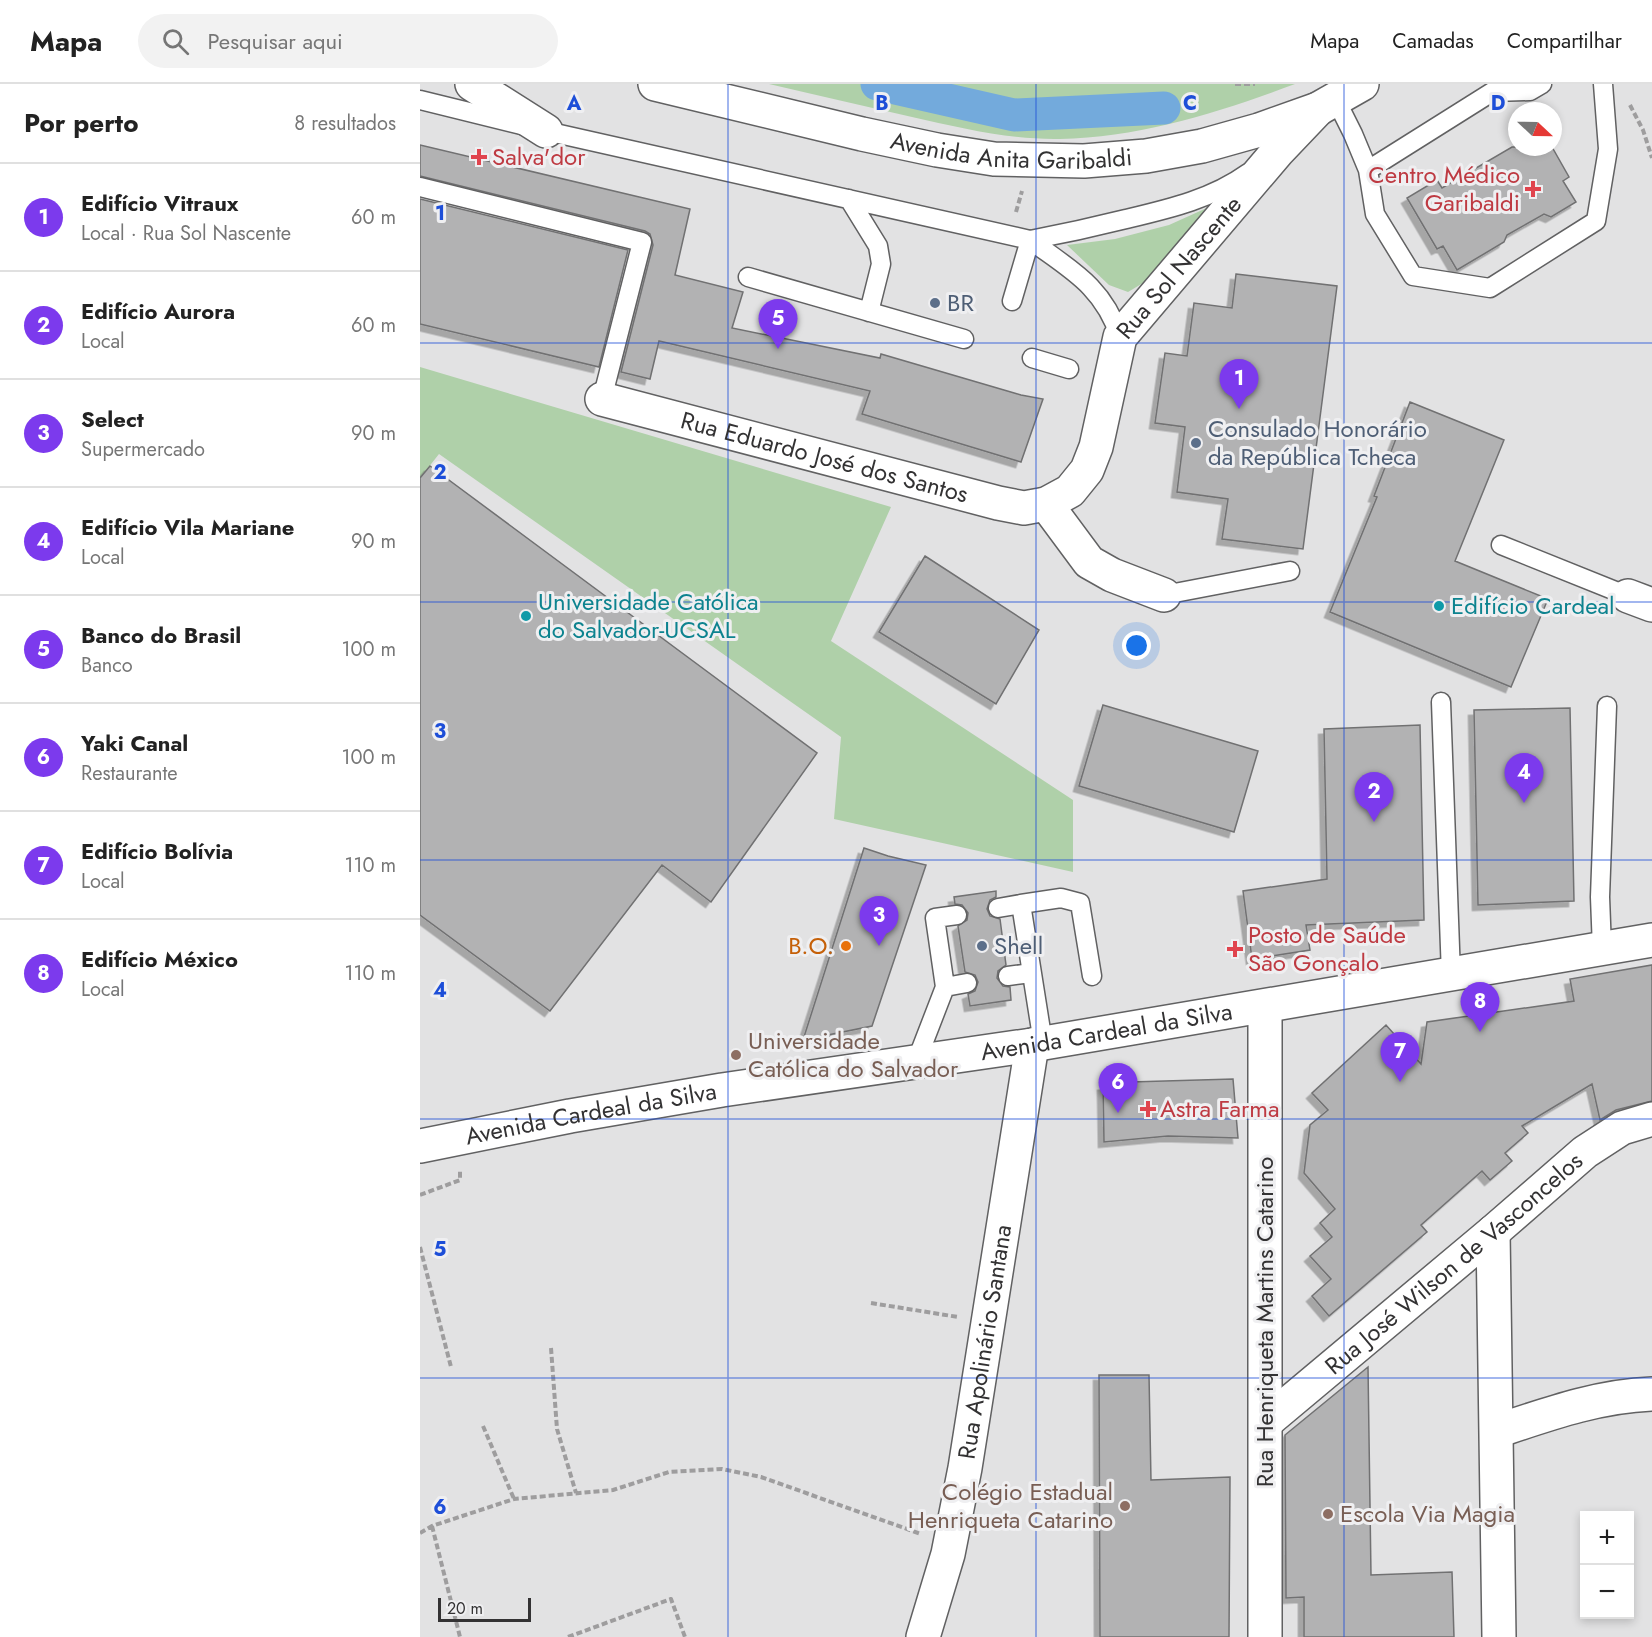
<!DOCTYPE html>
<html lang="pt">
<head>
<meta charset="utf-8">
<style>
  :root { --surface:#fff; --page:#f2f2f2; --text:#222; --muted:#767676; --line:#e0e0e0; --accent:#7c3aed }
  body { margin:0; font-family:Jost,sans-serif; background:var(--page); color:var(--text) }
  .controls { position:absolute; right:18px; bottom:18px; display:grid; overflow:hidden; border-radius:0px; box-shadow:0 3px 9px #0003 }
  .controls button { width:54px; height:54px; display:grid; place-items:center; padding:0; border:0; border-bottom:2px solid var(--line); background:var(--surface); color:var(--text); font:30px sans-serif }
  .compass { position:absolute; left:1088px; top:18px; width:54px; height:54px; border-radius:50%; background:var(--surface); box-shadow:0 3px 9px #0003; rotate:112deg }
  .scale { position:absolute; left:18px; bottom:15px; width:93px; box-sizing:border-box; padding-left:6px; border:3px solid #333233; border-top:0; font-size:16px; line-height:21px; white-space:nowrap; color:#333233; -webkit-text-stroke:4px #efeff1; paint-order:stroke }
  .you { position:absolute; left:717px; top:562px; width:21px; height:21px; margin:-15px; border:4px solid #fff; border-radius:50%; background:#1a73e8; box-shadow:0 0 0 9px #1a73e833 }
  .badge { display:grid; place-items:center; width:39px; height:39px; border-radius:50%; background:var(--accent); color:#fff; font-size:20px; font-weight:700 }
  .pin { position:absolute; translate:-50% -50px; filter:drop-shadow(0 2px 3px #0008) }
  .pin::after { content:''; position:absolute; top:32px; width:21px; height:18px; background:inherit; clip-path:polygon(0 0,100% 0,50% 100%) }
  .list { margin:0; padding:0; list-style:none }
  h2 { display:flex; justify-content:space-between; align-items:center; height:78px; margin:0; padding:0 24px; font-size:26px }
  h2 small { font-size:20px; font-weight:400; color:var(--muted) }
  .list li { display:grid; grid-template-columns:39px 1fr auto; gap:18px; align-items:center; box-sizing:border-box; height:108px; padding:0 24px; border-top:2px solid var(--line) }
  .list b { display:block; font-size:22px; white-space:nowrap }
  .list p { margin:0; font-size:20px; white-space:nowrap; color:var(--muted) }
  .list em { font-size:20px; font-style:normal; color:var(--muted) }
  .icon { flex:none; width:33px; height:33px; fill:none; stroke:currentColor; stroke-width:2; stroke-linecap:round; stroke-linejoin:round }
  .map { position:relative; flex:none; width:1232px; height:1553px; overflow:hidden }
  header { display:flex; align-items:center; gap:36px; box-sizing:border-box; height:84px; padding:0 30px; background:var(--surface); border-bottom:2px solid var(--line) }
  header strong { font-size:28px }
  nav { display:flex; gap:33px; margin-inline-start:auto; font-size:21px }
  .search { width:420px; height:54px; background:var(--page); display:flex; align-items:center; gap:15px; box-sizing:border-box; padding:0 21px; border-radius:33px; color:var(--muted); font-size:22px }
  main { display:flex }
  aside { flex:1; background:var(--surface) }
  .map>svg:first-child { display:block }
  .green { fill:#afd0a9 }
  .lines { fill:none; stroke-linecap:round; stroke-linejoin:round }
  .canal { stroke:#73aadc; stroke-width:33 }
  .building { fill:#b2b2b3; stroke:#717172; stroke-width:1.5; filter:url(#shadow) }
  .service-casing { stroke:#616162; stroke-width:21 }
  .minor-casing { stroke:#616162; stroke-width:36 }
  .tertiary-casing { stroke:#616162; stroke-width:36 }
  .secondary-casing { stroke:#616162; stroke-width:36 }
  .primary-casing { stroke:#616162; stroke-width:36 }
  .path { stroke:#9e9d9e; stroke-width:4; stroke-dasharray:6 3; stroke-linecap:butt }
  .service { stroke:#fff; stroke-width:18 }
  .minor { stroke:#fff; stroke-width:33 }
  .tertiary { stroke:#fff; stroke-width:33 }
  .secondary { stroke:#fff; stroke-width:33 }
  .primary { stroke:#fff; stroke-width:33 }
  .grid { fill:none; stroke:#1d4ed8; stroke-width:1.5; stroke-opacity:0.55 }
  .health-dot { fill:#e0444e; stroke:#efeff1; stroke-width:2 }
  .service-dot { fill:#5c6f8a; stroke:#efeff1; stroke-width:2 }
  .culture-dot { fill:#0f9aa8; stroke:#efeff1; stroke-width:2 }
  .food-dot { fill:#e8710a; stroke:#efeff1; stroke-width:2 }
  .education-dot { fill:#8d6e63; stroke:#efeff1; stroke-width:2 }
  .labels { text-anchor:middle; stroke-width:6; stroke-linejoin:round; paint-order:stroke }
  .street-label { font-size:24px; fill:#333233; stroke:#efeff1 }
  .health-label { font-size:24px; fill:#be3a42; stroke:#efeff1; text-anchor:start }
  .service-label { font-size:24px; fill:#4e5e75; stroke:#efeff1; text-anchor:start }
  .culture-label { font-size:24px; fill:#0d838f; stroke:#efeff1; text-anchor:start }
  .food-label { font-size:24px; fill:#c56008; stroke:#efeff1; text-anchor:end }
  .education-label { font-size:24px; fill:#785e54; stroke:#efeff1; text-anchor:start }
  .grid-label { font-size:20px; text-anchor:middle; font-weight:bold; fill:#1d4ed8; stroke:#efeff1; stroke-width:6; stroke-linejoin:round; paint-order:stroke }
</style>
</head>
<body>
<header>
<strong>Mapa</strong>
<div class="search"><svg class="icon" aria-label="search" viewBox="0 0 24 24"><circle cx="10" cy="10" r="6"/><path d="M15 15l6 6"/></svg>Pesquisar aqui</div>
<nav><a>Mapa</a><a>Camadas</a><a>Compartilhar</a></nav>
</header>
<main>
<aside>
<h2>Por perto<small>8 resultados</small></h2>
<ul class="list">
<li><span class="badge">1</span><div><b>Edifício Vitraux</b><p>Local · Rua Sol Nascente</p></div><em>60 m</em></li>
<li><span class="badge">2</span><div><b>Edifício Aurora</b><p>Local</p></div><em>60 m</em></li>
<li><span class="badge">3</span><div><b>Select</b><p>Supermercado</p></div><em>90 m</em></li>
<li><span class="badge">4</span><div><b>Edifício Vila Mariane</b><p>Local</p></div><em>90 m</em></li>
<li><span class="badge">5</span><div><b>Banco do Brasil</b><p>Banco</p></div><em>100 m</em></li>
<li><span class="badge">6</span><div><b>Yaki Canal</b><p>Restaurante</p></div><em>100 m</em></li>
<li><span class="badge">7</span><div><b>Edifício Bolívia</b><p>Local</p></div><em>110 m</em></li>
<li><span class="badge">8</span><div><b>Edifício México</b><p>Local</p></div><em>110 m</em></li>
</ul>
</aside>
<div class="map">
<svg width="1232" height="1553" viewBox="0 0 1232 1553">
  <defs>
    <filter id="shadow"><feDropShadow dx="-5.5" dy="5.5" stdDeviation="0" flood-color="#0004"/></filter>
  </defs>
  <rect width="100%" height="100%" fill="#e2e2e3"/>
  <path class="green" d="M349,0h526c-75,28 -153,53 -235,55 -50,1 -99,-11 -148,-22 -48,-11 -96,-22 -143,-33z
    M789,123l-61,73 -20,12 -19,-7 -42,-40 48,-6 54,-14z
    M0,283l471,140 -60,134 242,159v72l-239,-53 7,-82 -402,-283 -19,24z"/>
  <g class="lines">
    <path class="canal" d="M457,0l137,31 150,-7"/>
  </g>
  <path class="building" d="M0,61l270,64 -15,66 68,17 -11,36 148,30 1,-4 140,41 22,4 -22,63 -159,-48 8,-23 -211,-50 -9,38 -29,-7 32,-127 -3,-11 -5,-3 -225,-55z
    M1092,63h40l17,30 -6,4 13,21 -25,15 -7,-3 -37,21 -3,7 -47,28 -14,-24 -6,3 -30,-51 30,-18 5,8z
    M0,115l208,51 -29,117 -179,-43z
    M816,190l101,12 -34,263 -81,-10 6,-40 -51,-7 8,-65 -30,-4 10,-70 22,3 7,-53 38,5z
    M990,318l94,38 -49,121 93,38 -37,88 -181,-75 47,-115 -3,-1z
    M10,382l387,287 -106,149 -49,-37 -112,146 -130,-96v-437z
    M505,472l114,74 -43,74 -117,-72z
    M683,621l155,46 -24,81 -155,-46z
    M1150,624l4,193 -96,4 -4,-195z
    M1000,641l4,195 -118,5 4,25 -58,9 -9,-68 84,-12 -3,-150z
    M444,764l24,8 38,9 -54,161 -69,14z
    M576,807v6l-6,3 -3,9 3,7 10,3 6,46 -8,6 -1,7 6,8 7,1 1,13 -41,6 -2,-12 7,-3 3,-9 -3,-7 -10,-3 -7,-46 9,-6 1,-7 -6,-8 -7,-1 -1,-7z
    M1232,881v136l-36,9 -16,10 -8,-36 -70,42 6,7 -23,20 7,8 -22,19 -8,-9 -61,54 6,7 -98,84 -17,-20 19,-17 -21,-23 22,-19 -12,-14 15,-14 -31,-36 6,-48 18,-15 -16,-17 74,-68 35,39 6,-42 147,-21 -4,-22z
    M813,995l5,59 -70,-2 -64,6 -1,-57 27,-3z
    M948,1283l3,208 81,-3 2,65h-150v-40l-18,1 -1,-163z
    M679,1291h50l2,105 79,-3 -1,160h-129z"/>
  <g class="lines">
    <defs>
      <path id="service" d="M1122,0l-12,7 -38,1 -124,78 7,44 38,62 77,12 106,-67 12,-72 -5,-65
        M0,16l126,31 484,109c41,30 73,46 90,97
        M916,16l17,34 15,36
        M0,103l222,55 -40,157
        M429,115l29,47 3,18 -12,48
        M328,193l216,62
        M592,217l18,-61c32,-6 64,-13 96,-21 42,-10 86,-20 122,-46
        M612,274l37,11
        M1081,461l127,51
        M744,511l126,-24
        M1021,618l10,273
        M601,820l40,-6 19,5 12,73
        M578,824l23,-4 22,139
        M1182,865l-2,-52 7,-191
        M588,892l23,-3
        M525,903l22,-4
        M496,978l29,-75 -10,-69 22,-3"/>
      <g id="minor">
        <path id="s1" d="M182,315l396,104 26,5 22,-4 24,-13 17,-21 9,-23 24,-110 158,-186 40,-42"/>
        <path d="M626,420l43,58 23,13 52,20"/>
        <path d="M1208,512l24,9"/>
        <path d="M845,923v630"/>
        <path d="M1073,1148l6,405"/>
        <path id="s2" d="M846,1338l227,-190 92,-80 37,-24 30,-9"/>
        <path d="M1077,1347c51,-17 101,-35 155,-37"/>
      </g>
      <g id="tertiary">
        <path id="s3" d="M503,1553l25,-83 17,-86 67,-423"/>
      </g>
      <g id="secondary">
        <path id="s4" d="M0,1062l150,-30 152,-26 310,-45 620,-105"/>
      </g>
      <g id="primary">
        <path d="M52,0l74,47"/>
        <path id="s5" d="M235,0l207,50 75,16 57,9 90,2 62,-5 56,-10 57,-16 59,-21 44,-25"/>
      </g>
    </defs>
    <use href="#service" class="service-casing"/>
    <use href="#minor" class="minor-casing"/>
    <use href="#tertiary" class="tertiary-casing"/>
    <use href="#secondary" class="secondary-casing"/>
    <use href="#primary" class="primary-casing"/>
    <path class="path" d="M815,0h20
      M1210,21l13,25 9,28
      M596,128l6,-21
      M0,1111l40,-15v-10
      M0,1163l31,120
      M451,1219l87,14
      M131,1264l6,81 19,64
      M63,1342l31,73
      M12,1442l28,111
      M0,1449l12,-7 82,-27 99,-9 56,-18 53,-3 39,8 160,57
      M148,1553l103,-38 14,38"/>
    <use href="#service" class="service"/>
    <use href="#minor" class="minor"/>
    <use href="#tertiary" class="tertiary"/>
    <use href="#secondary" class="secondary"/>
    <use href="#primary" class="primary"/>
  </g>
  <path class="grid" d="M308,0v1553M616,0v1553M924,0v1553M0,259h1232M0,518h1232M0,776h1232M0,1035h1232M0,1294h1232"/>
  <g class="health-dot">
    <path d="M56 64h6v6h6v6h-6v6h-6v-6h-6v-6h6z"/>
    <path d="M1110 96h6v6h6v6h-6v6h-6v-6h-6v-6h6z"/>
    <path d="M812 856h6v6h6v6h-6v6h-6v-6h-6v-6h6z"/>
    <path d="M725 1016h6v6h6v6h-6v6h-6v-6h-6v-6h6z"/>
  </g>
  <g class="service-dot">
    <circle cx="515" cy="219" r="6"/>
    <circle cx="776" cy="359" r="6"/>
    <circle cx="562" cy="862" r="6"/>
  </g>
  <g class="culture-dot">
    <circle cx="1019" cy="522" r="6"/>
    <circle cx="106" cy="532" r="6"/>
  </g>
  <circle class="food-dot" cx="426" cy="862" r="6"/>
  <g class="education-dot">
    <circle cx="316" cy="971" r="6"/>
    <circle cx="705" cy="1422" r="6"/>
    <circle cx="908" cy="1430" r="6"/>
  </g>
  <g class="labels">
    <g class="street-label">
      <text dy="8" stroke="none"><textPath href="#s5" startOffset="364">Avenida Anita Garibaldi</textPath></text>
      <text dy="8" stroke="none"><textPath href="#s1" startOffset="741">Rua Sol Nascente</textPath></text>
      <text dy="8" stroke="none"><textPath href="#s1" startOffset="230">Rua Eduardo José dos Santos</textPath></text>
      <text dy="8" stroke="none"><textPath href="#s4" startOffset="696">Avenida Cardeal da Silva</textPath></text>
      <text dy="8" stroke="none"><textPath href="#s4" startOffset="174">Avenida Cardeal da Silva</textPath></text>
      <text dy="8" stroke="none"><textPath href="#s2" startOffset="246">Rua José Wilson de Vasconcelos</textPath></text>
      <text transform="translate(845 1238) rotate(-90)" y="8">Rua Henriqueta Martins Catarino</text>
      <text dy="8" stroke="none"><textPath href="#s3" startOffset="302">Rua Apolinário Santana</textPath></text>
    </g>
    <g class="health-label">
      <text x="72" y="81">Salva'dor</text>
      <text x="1100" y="99" text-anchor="end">Centro Médico<tspan x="1100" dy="28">Garibaldi</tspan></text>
      <text x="828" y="859">Posto de Saúde<tspan x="828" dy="28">São Gonçalo</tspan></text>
      <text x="740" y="1033">Astra Farma</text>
    </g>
    <g class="service-label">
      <text x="527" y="227">BR</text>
      <text x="788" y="353">Consulado Honorário<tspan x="788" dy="28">da República Tcheca</tspan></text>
      <text x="574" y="870">Shell</text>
    </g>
    <g class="culture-label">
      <text x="118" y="526">Universidade Católica<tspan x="118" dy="28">do Salvador-UCSAL</tspan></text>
      <text x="1031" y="530">Edifício Cardeal</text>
    </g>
    <g class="food-label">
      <text x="414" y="870">B.O.</text>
    </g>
    <g class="education-label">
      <text x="328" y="965">Universidade<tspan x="328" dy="28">Católica do Salvador</tspan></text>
      <text x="693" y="1416" text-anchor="end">Colégio Estadual<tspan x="693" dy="28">Henriqueta Catarino</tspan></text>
      <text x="920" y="1438">Escola Via Magia</text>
    </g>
  </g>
  <g class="grid-label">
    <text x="154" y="26">A</text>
    <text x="462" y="26">B</text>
    <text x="770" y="26">C</text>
    <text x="1078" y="26">D</text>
    <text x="20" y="136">1</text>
    <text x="20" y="395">2</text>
    <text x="20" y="654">3</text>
    <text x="20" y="913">4</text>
    <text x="20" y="1172">5</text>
    <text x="20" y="1430">6</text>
  </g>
</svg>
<div class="controls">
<button>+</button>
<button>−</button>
</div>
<svg class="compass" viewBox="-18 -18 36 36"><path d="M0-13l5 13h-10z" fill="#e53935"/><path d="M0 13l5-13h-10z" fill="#767676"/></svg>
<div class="scale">20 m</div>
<div class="you"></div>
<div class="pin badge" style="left:819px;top:325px">1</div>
<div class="pin badge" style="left:954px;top:738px">2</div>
<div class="pin badge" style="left:459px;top:862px">3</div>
<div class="pin badge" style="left:1104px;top:719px">4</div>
<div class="pin badge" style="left:358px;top:265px">5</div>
<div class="pin badge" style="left:698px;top:1029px">6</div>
<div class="pin badge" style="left:980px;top:998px">7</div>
<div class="pin badge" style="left:1060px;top:948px">8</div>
</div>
</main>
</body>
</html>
